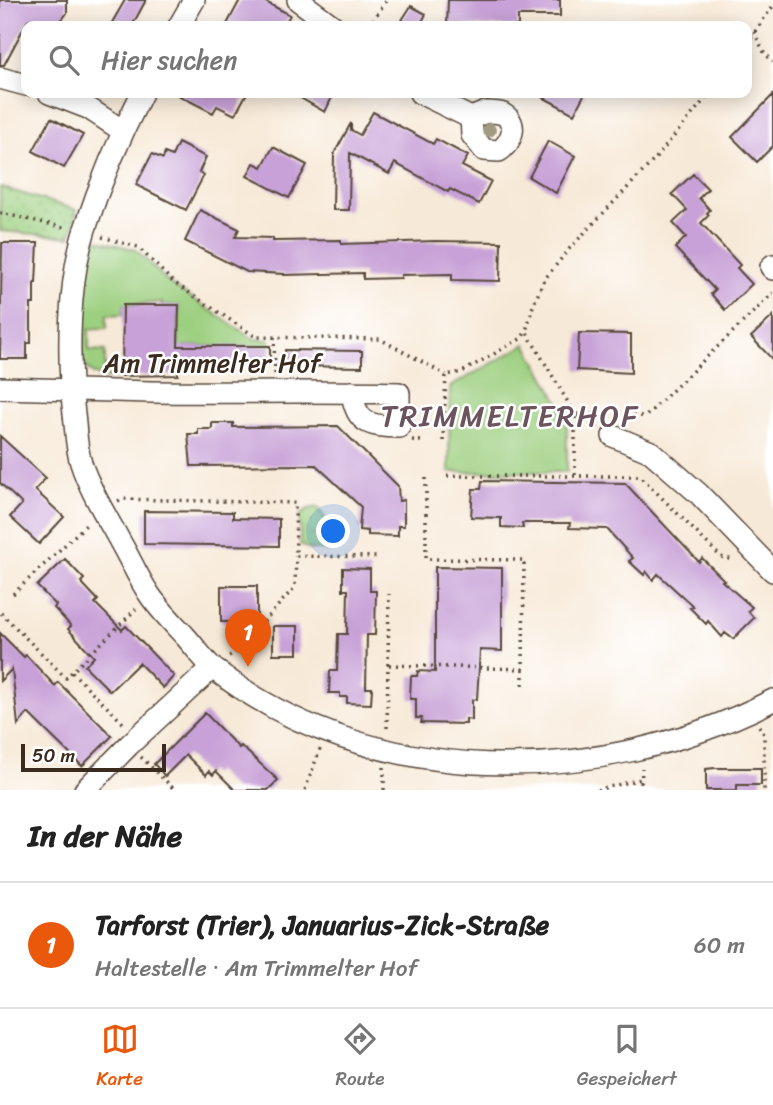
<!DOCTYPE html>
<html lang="de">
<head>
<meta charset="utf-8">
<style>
  :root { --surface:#fff; --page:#f2f2f2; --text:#222; --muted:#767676; --line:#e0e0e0; --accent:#ea580c }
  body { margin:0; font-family:Sriracha,sans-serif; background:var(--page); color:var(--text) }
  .scale { position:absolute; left:21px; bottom:18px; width:145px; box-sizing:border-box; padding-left:7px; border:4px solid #3b2a1e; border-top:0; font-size:19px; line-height:24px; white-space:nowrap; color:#3b2a1e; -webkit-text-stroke:5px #fff; paint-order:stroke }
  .you { position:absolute; left:334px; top:532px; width:24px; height:24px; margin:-18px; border:5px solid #fff; border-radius:50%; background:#1a73e8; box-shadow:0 0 0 10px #1a73e833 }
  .badge { display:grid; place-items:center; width:46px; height:46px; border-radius:50%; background:var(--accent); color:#fff; font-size:23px; font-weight:700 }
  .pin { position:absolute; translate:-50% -58px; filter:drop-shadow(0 2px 4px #0008) }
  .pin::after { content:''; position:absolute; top:37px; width:24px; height:21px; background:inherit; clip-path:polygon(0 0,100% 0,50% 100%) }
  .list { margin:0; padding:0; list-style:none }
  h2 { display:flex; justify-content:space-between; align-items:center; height:91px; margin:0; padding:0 28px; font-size:30px }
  h2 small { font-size:23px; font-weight:400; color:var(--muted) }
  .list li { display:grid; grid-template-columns:46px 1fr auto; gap:21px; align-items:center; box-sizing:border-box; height:126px; padding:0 28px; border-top:2px solid var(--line) }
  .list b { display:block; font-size:26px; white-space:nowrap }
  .list p { margin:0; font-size:23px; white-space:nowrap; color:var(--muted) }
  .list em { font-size:23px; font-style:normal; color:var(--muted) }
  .icon { flex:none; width:38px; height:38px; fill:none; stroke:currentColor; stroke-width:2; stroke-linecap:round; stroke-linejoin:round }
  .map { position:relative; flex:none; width:773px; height:790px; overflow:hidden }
  .search { position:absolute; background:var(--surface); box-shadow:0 4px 18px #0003; left:21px; right:21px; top:21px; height:77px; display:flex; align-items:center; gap:18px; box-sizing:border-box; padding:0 24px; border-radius:14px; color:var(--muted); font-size:26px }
  .sheet { height:217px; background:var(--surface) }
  nav { display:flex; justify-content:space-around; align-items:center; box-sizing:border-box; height:98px; border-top:2px solid var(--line); background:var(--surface); font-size:19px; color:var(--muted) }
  nav a { display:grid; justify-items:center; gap:4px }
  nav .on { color:var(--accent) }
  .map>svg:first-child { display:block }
  .grass { fill:#9ccf7f; stroke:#6c7c4e; stroke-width:2 }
  .park { fill:url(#park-dots); stroke:#6c7c4e; stroke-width:2 }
  .building { fill:#c7a1d7 }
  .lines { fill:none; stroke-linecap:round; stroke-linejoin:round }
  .street-casing { stroke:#57473a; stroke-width:24 }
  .path { stroke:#57473a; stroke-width:3.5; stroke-dasharray:2 5; stroke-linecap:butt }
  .street { stroke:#fff; stroke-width:21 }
  .tree { fill:#a09b81 }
  .labels { text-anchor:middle; stroke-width:5; stroke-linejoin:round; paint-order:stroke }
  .street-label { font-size:26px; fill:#3b2a1e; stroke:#fff }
  .quarter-label { font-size:30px; letter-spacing:2px; fill:#6c545f; stroke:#fff }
</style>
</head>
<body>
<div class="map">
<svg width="773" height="790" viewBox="0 0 773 790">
  <defs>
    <pattern id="park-dots" width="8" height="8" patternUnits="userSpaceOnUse" patternTransform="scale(1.75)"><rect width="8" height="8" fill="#9ccf7f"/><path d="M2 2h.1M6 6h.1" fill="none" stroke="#87b26d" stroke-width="1.8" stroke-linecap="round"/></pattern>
  </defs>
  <rect width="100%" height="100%" fill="#fff"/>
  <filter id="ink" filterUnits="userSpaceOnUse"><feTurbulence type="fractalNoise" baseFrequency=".0143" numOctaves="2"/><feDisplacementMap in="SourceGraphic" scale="14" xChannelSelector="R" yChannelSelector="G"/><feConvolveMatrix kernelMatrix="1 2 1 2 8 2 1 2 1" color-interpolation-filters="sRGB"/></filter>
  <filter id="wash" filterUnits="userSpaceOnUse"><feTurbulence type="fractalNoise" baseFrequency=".00686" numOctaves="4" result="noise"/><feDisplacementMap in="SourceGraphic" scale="28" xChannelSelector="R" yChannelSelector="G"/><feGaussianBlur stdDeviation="1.57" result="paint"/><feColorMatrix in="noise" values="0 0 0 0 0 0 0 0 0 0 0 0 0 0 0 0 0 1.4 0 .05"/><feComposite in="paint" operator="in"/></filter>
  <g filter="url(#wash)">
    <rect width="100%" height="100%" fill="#f7e9d7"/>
    <path class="grass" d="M95,239l41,11 34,34 84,55 16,1v7l-86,-1 -6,16 1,-56 -17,-1v-3l-38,3 -1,9 -16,1v13l-18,1v21l16,1v15h17v12c-14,0 -26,1 -35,-10 -15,-17 3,-106 8,-129z
      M526,344l41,72v56h-118l1,-85z"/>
    <path class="park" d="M0,187l77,23 -7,27 -70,-6z
      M318,507l11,18v26l-21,-2 -8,-5v-29l8,-6z"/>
    <g id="blocks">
      <path class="building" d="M0,0h67v13l-10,13h-19l-10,-6 -24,45h-4z
        M125,0h21l-14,26h-22z
        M240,0h22l28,15 -6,11h-58z
        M448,0h112v16h-42v10h-71z
        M411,6l15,8 -6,12h-11l-7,-6z
        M174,93h73l-12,22 -18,-9 -4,7z
        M292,93h42l-9,19z
        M535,93h50l-11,21z
        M773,95v51l-16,16 -25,-25z
        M373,112l60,32 3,-5 32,17 -6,10 29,15 -12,23 -29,-15 -2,3 -53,-29 -6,11 -39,-21 -1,57h-16l1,-56 17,-31v7l9,5z
        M51,118l32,17 -19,33 -31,-17z
        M548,141l27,15 -19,37 -27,-16z
        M178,143l28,14 -7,15 5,3 -18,35 -50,-25 16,-31 11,5 2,-6 7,3z
        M273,147l34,18 -18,33 -42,-22 7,-13 8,4z
        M693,174l15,15 -9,9 11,12 -3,3 2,2 -8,8 39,42 -3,3 15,16 -27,26 -14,-16 4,-4 -40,-42 11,-11 -13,-14 14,-13 -15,-16z
        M200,210l39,19 -4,8 38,1v3l68,-1v4l94,-3 66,1 -1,39 -48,-1v-6l-51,1v3l-38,1v-6l-79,2v-1l-37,-2 -62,-31z
        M2,243h36l-2,40h-2v21h-3v39h-4v16h-27z
        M123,305h56l-1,41h92v18l-92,-1v12l-56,1z
        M773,316v44l-22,-23z
        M579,333l52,1v39l-54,-3z
        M285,350l77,1v16l-78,-1z
        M212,423h21v4l105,-1 60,60 1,15 5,-1v26h-6v10l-30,-1v-4l-9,-1 2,-23 -45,-42 -125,1 -3,-32h10v-5h14z
        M0,436l46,42 -11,12 29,27 -25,27 -29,-27 12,-13 -22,-21z
        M482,481l143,2 74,79 3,-4 22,22 -2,1 30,26 -4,4 6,7 -21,21 -8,-6 -3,4 -14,-16 -2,3 -16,-16 4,-1 -36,-33 -5,6 -7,-9 -2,4 -15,-14 4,-3 -26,-29 -38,-1 1,-5h-48l1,5 -22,-1v-9l-30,-1 2,-28h8z
        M144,511l89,1v6l46,1v27l-135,-2z
        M65,559l19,20 -3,3 17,18 -3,3 27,27 4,-4 48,50 -11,12 -24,-25 -29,28 -25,-25 9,-9 -26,-28 3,-3 -17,-18 2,-3 -19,-19z
        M435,567l67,1v83l-22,-1 -3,49 -5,1v20l-6,-1v5l-45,-1 1,-5h-6v-19h-6l1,-23h6l1,-5 17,1z
        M343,568l27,1v22h6l-1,44h-8l-1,53h6l-1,16 -24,-1v-6h-7v-4h-11l1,-22h7l1,-37h9l1,-44h-5z
        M221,586h36v36h-36z
        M273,626h25v28h-25z
        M0,633l24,24 2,-2 29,31 3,-4 54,54 -30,30 -54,-53 -10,12 -6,-56 -12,12z
        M205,713l34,35 2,-2 37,34 -10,10h-33l-19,-19 -3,4 -4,-4 -3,4 -20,-20 -21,21 -11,-12z
        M715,768h46v17h-24v5h-31v-21z"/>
    </g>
  </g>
  <g filter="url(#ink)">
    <use href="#blocks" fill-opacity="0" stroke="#57473a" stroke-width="2"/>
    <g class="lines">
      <defs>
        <path id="street" d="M298,0l35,26
          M179,26l15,-26
          M0,78l26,7
          M49,93l39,15 35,23
          M142,93c-22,43 -42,90 -57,136 -17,53 -18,130 -11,185 2,15 2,34 7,49 9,28 27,56 41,82 9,16 17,34 27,49 10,15 24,29 36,42 10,11 18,23 29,33 156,121 384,121 559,31
          M420,93l51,25
          M486,112c5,0 12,0 17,2 17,9 8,29 -4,37l-15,-1 -12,-15 -1,-17z
          M773,265l-2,2 2,2
          M0,388c50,1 101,3 151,4 82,1 165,-1 248,1v34c-30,-1 -43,-3 -47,-35
          M613,436l38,16 48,42 74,77
          M85,790l44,-45 83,-77"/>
      </defs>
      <use href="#street" class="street-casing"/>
      <path class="path" d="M369,26l18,-26
        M747,31l7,1 10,20 9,10
        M747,43l26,-37
        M0,213l67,15
        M102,237l36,10 35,35 83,55 124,2 66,36
        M274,337l1,37
        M619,416h27l127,-123
        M598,428l-23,-14 -49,-83 7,-25 11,-26 26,-32 85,-89 55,-66
        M412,440l10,1
        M443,441l3,-66 16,-3 60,-34 4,-7
        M575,475v-61l36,1
        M447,476h193l81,81 12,3
        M118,501l4,-2 173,4 1,53 83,1
        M13,594l76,-72
        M1,613l65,65 70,-69
        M229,656l8,-5 58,-64 1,-31
        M389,665l134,4 1,-109 -98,-1v-84
        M523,669v20
        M72,672l53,53
        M759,726l5,8v56
        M387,728l2,-134
        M141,757l34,33
        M384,767v23
        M305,790l15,-41
        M597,790l44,-11
        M641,790l1,-22"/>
      <use href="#street" class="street"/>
    </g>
    <circle class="tree" cx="489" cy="130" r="7"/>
  </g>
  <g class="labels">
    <g class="street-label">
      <text x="212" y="372">Am Trimmelter Hof</text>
    </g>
    <g class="quarter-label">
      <text x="510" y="426">TRIMMELTERHOF</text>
    </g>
  </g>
</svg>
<div class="scale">50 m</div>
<div class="you"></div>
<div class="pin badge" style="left:248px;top:667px">1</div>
<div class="search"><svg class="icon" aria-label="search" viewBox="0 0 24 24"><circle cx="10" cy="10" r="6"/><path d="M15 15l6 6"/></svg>Hier suchen</div>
</div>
<section class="sheet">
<h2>In der Nähe<small></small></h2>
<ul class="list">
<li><span class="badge">1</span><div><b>Tarforst (Trier), Januarius-Zick-Straße</b><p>Haltestelle · Am Trimmelter Hof</p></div><em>60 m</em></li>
</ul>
</section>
<nav>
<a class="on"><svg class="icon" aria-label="map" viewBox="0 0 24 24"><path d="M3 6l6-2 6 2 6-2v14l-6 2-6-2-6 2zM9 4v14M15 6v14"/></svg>Karte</a>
<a><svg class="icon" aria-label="directions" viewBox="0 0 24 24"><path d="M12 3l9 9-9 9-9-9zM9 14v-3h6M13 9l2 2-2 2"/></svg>Route</a>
<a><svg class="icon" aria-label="saved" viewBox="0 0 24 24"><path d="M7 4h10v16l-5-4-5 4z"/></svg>Gespeichert</a>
</nav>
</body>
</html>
